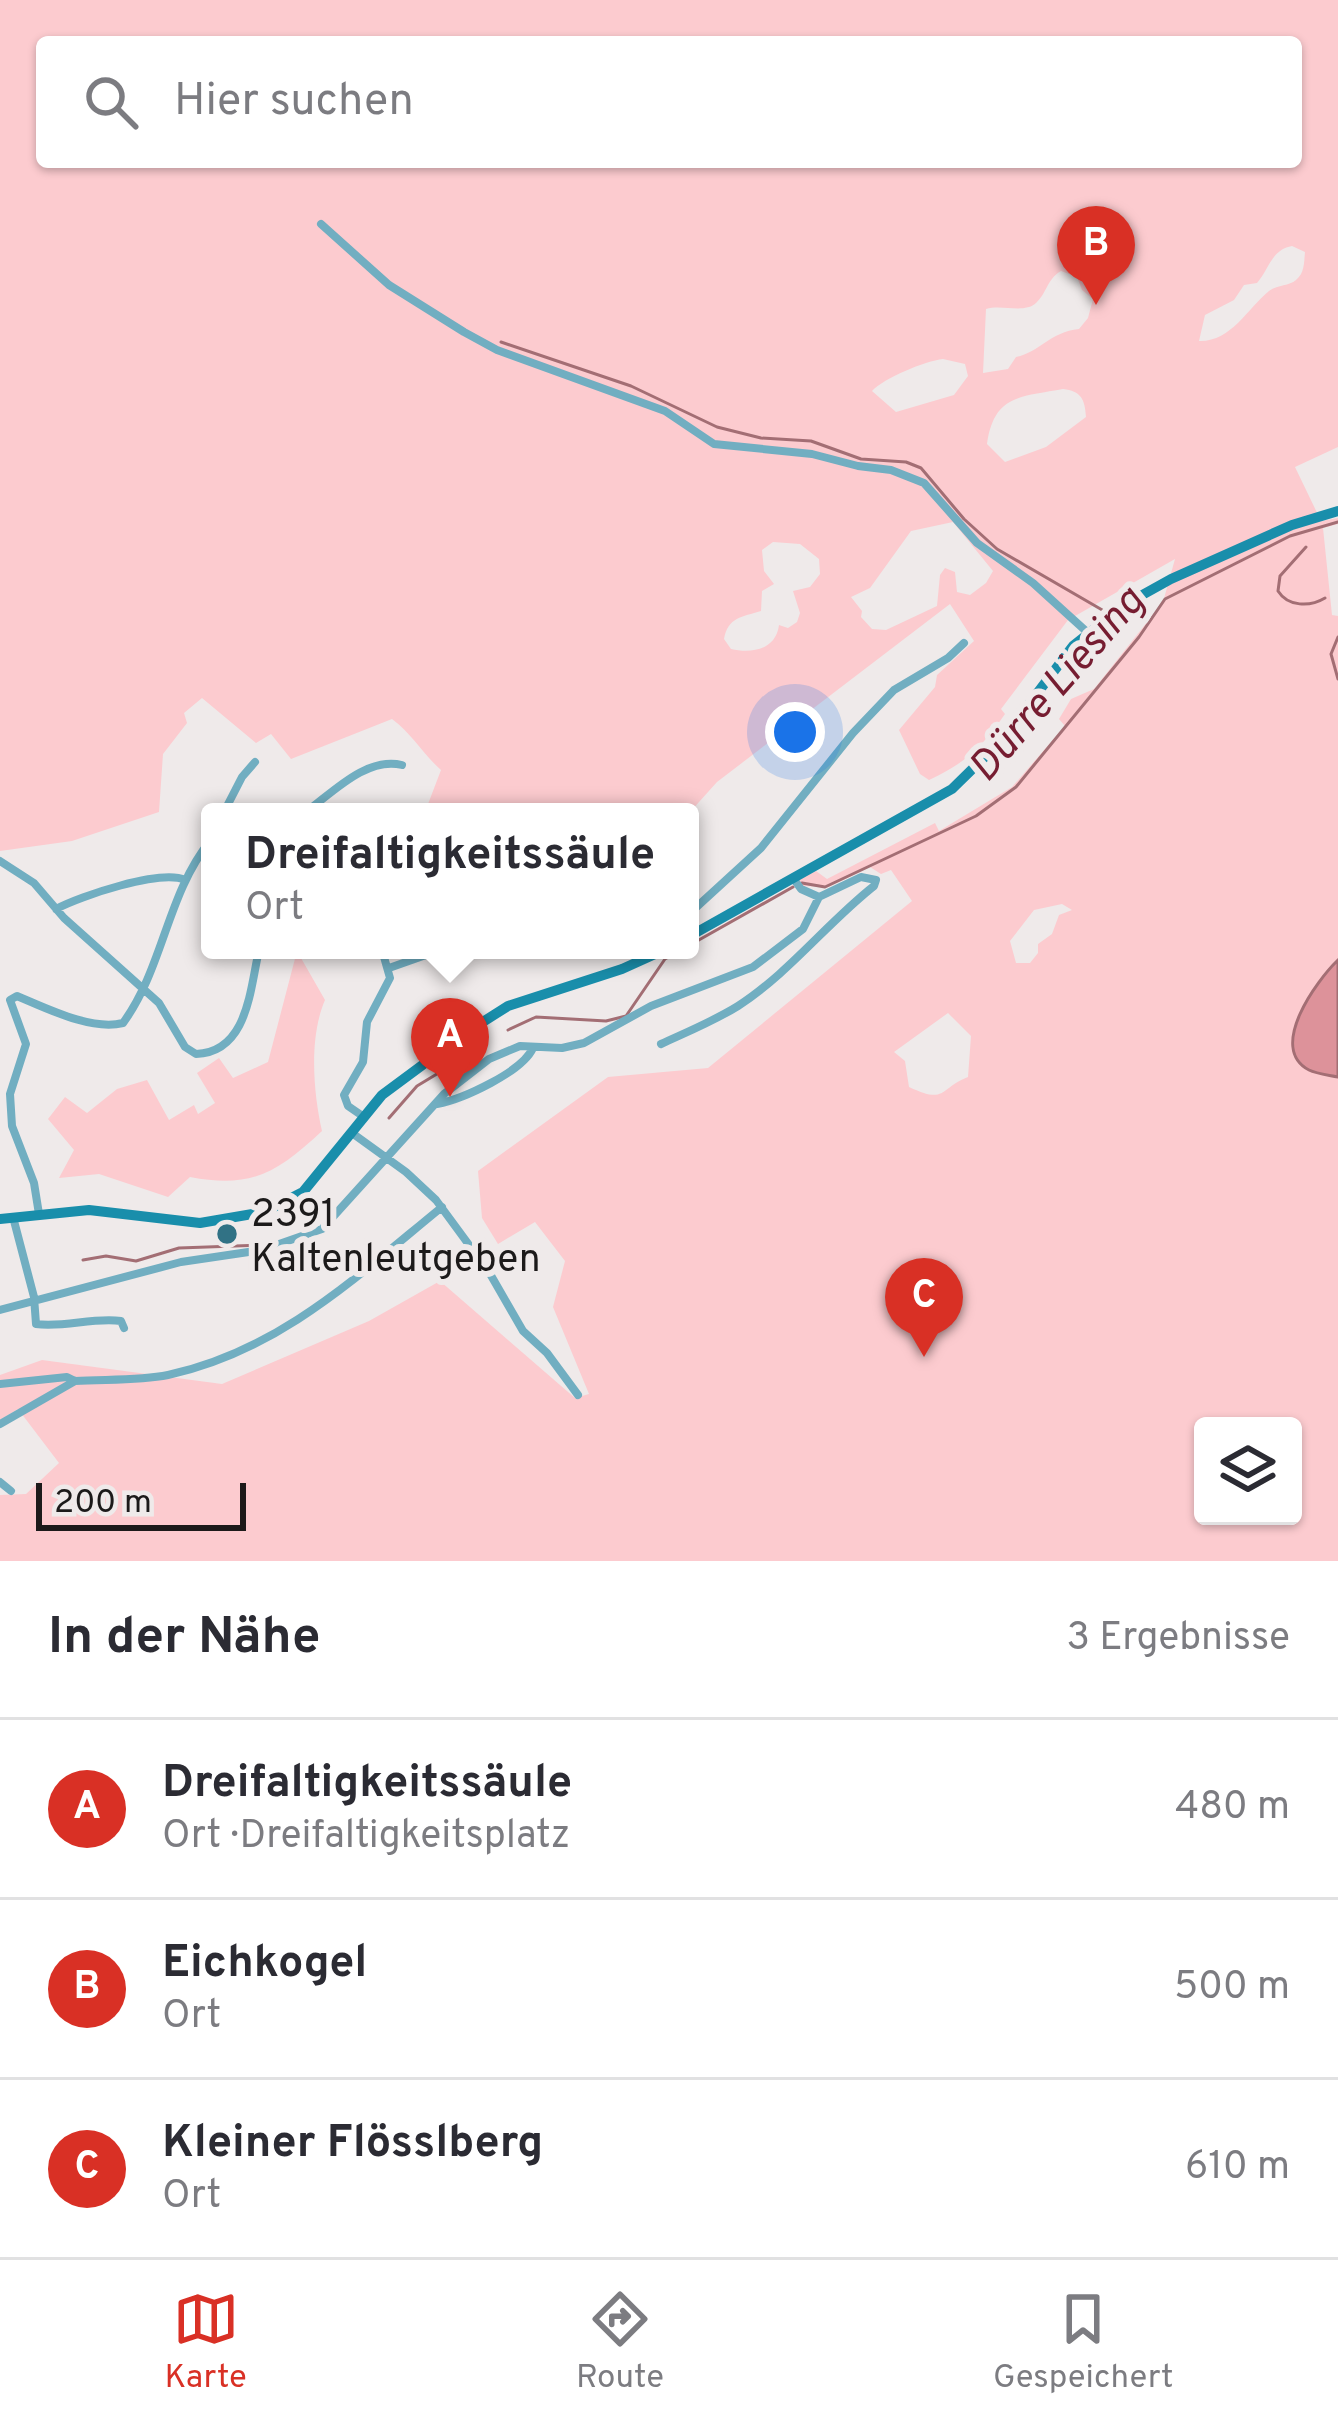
<!DOCTYPE html>
<html lang="de">
<head>
<meta charset="utf-8">
<style>
  :root { --surface:#fff; --page:#f7f7f7; --text:#2b2b33; --muted:#7c7c81; --line:#e1e1e2; --accent:#d93025 }
  body { margin:0; font-family:Overpass,sans-serif; background:var(--page); color:var(--text) }
  .controls { position:absolute; right:36px; bottom:36px; display:grid; overflow:hidden; border-radius:12px; box-shadow:0 3px 9px #0004 }
  .controls button { width:108px; height:108px; display:grid; place-items:center; padding:0; border:0; border-bottom:3px solid var(--line); background:var(--surface); color:var(--text); font:60px sans-serif }
  .scale { position:absolute; left:36px; bottom:30px; width:210px; box-sizing:border-box; padding-left:12px; border:6px solid #1c1a1a; border-top:0; font-size:33px; line-height:42px; white-space:nowrap; color:#1c1a1a; -webkit-text-stroke:9px #efeaea; paint-order:stroke }
  .you { position:absolute; left:795px; top:732px; width:42px; height:42px; margin:-30px; border:9px solid #fff; border-radius:50%; background:#1a73e8; box-shadow:0 0 0 18px #1a73e833 }
  .badge { display:grid; place-items:center; width:78px; height:78px; border-radius:50%; background:var(--accent); color:#fff; font-size:39px; font-weight:700 }
  .pin { position:absolute; translate:-50% -99px; filter:drop-shadow(0 3px 6px #0008) }
  .pin::after { content:''; position:absolute; top:63px; width:42px; height:36px; background:inherit; clip-path:polygon(0 0,100% 0,50% 100%) }
  .popup { position:absolute; left:201px; top:803px; width:498px; height:156px; box-sizing:border-box; display:grid; place-content:center; border-radius:12px; background:var(--surface); filter:drop-shadow(0 3px 9px #0005); font-size:39px; white-space:nowrap; color:var(--muted) }
  .popup b { font-size:45px; color:var(--text) }
  .popup::after { content:''; position:absolute; left:50%; top:100%; margin-left:-24px; border:24px solid transparent; border-top-color:var(--surface) }
  .list { margin:0; padding:0; list-style:none }
  h2 { display:flex; justify-content:space-between; align-items:center; height:156px; margin:0; padding:0 48px; font-size:51px }
  h2 small { font-size:39px; font-weight:400; color:var(--muted) }
  .list li { display:grid; grid-template-columns:78px 1fr auto; gap:36px; align-items:center; box-sizing:border-box; height:180px; padding:0 48px; border-top:3px solid var(--line) }
  .list b { display:block; font-size:45px; white-space:nowrap }
  .list p { margin:0; font-size:39px; white-space:nowrap; color:var(--muted) }
  .list em { font-size:39px; font-style:normal; color:var(--muted) }
  .icon { flex:none; width:66px; height:66px; fill:none; stroke:currentColor; stroke-width:2; stroke-linecap:round; stroke-linejoin:round }
  .map { position:relative; flex:none; width:1338px; height:1561px; overflow:hidden }
  .search { position:absolute; background:var(--surface); box-shadow:0 3px 9px #0004; left:36px; right:36px; top:36px; height:132px; display:flex; align-items:center; gap:30px; box-sizing:border-box; padding:0 42px; border-radius:12px; color:var(--muted); font-size:45px }
  .sheet { height:696px; background:var(--surface) }
  nav { display:flex; justify-content:space-around; align-items:center; box-sizing:border-box; height:168px; border-top:3px solid var(--line); background:var(--surface); font-size:33px; color:var(--muted) }
  nav a { display:grid; justify-items:center; gap:6px }
  nav .on { color:var(--accent) }
  .map>svg:first-child { display:block }
  .green { fill:#fccbcf; fill-rule:evenodd }
  .water { fill:#dd929a; stroke:#a36e74; stroke-width:3 }
  .lines { fill:none; stroke-linecap:round; stroke-linejoin:round }
  .stream { stroke:#a36e74; stroke-width:3 }
  .minor { stroke:#71aec1; stroke-width:8 }
  .secondary { stroke:#198eab; stroke-width:10 }
  .poi-dot { fill:#317285; stroke:#efeaea; stroke-width:4.5 }
  .labels { text-anchor:middle; stroke-width:12; stroke-linejoin:round; paint-order:stroke }
  .poi-label { font-size:39px; fill:#1c1a1a; stroke:#efeaea; text-anchor:start }
  .water-label { font-size:42px; font-style:italic; fill:#761d31; stroke:#efeaea }
</style>
</head>
<body>
<div class="map">
<svg width="1338" height="1561" viewBox="0 0 1338 1561">
  <rect width="100%" height="100%" fill="#efeaea"/>
  <path class="green" d="M0,0h1338v447l-43,20 26,54 17,-3v6l-15,4 9,87 6,1v945h-1338v-66l26,-1 33,-31 -41,-54 -18,11v-45l42,-15 180,24 147,-63 71,-40 135,117 14,-4 -36,-87 12,-46 -30,-39 -37,22 -16,-26 -4,-47 130,-94 100,-9 204,-167 -21,-31 -10,4 -11,-7 -42,20 -26,-1 -4,-6 18,-9 11,8 108,-56 4,8 73,-44 53,-61 -6,-7 12,-20 23,-10 69,-87 12,-43 -107,61 -67,89 4,5c-24,34 -38,48 -76,66l-9,-6 -21,-44 36,-43 2,-12 37,-34 -24,-37 -233,178 -27,30h-119l-5,-4 -4,4h-137l16,-42c-19,-17 -28,-35 -49,-51l-101,40 -20,-25 -15,9 -54,-45 -18,15 3,10 -24,31 -4,58 -87,29 -72,10zM42,42h1254v120h-1254zM1292,246l13,6c-1,9 0,21 -9,28 -7,6 -19,5 -27,11 -22,18 -38,51 -70,50l6,-26 29,-15 10,-15 13,-2c13,-15 14,-33 35,-37zM1061,271l16,6 5,13 11,9 -5,19 -9,11c-29,3 -39,23 -63,28l-8,12 -25,4 3,-64c16,-5 38,5 50,-6 11,-10 11,-24 25,-32zM943,359l22,5 3,12 -14,19 -58,17 -24,-21c12,-13 53,-30 71,-32zM1063,389c18,2 22,10 23,28l-40,30 -41,15 -18,-18c7,-50 34,-47 76,-55zM953,522l40,49 -7,12 -16,12 -13,-3 -2,-20 -10,-4 -5,7 -3,31 -51,24 -14,-1 -11,-12 1,-6 -11,-14 19,-9 41,-57zM773,542l27,2 19,15 1,15 -10,13 -17,4 7,22 -3,9 -9,6 -9,-3c-3,24 -26,29 -48,24l-7,-10c4,-22 18,-22 37,-28l1,-20 12,-7 -10,-13 -2,-21zM1062,904l10,6 -13,5 -7,19 -14,10v9l-8,10h-14l-6,-22 24,-31zM948,1013l23,23 -3,41c-29,11 -21,28 -59,10l-4,-26 -11,-9zM1203,1426h90v90h-90z
    M297,951l28,49c-16,37 -12,91 -3,131 -44,41 -70,58 -132,46l-22,20 -69,-23 -40,4 15,-28 -26,-31 17,-22 22,16 30,-24 30,-9 22,40 25,-15 4,9 17,-11 -18,-30 22,-15 14,20 35,-16z"/>
  <path class="water" d="M1338,960v117c-9,-2 -21,-3 -29,-7 -42,-22 8,-90 29,-110z"/>
  <g class="lines">
    <path class="stream" d="M501,342l130,44 86,41 44,11 50,3 50,18 45,3 15,6 43,51 33,30 107,62
      M1306,547l-26,29 -2,15c10,16 32,16 47,7
      M1338,637l-7,17 7,25
      M802,883l23,4 151,-71 40,-29 123,-150 26,-38 125,-63 48,-14
      M690,945l103,-58
      M508,1030l28,-13 70,4 20,-5 39,-57 16,-9
      M389,1118l28,-32 43,-26
      M83,1260l23,-4 30,5 43,-13 82,-3"/>
    <path class="minor" d="M321,224l68,61 75,47 33,18 168,61 49,33 98,10 46,12 33,4 33,13 53,60 56,40 54,49
      M224,812l18,-35 13,-15
      M306,812c26,-19 61,-56 96,-47
      M0,861l34,22 30,35 95,85 26,44 11,7c52,-2 54,-65 63,-104
      M793,878l8,11 18,8
      M56,909c24,-13 105,-40 129,-29
      M690,913l71,-65 92,-115 41,-43 54,-32 16,-15
      M389,968l51,-18
      M661,1044c26,-12 53,-23 77,-38 51,-33 89,-83 136,-120l2,-6
      M437,1104c26,-5 85,-32 96,-56
      M364,1117l-16,-11 -4,-11 19,-33 4,-40 23,-44 -8,-28
      M352,1133l54,39 30,28 53,72 34,59 24,22 31,42
      M39,1214l-5,-31 -22,-57 -2,-32 16,-50 -16,-44 7,-4c29,12 74,35 106,27 40,-54 44,-129 87,-182
      M13,1217l21,80 2,27c28,4 57,-7 85,-3l3,7
      M451,1269l22,-17
      M0,1310l181,-48 81,-12 60,-21 122,-135 45,-35 31,-13 42,2 22,-5 67,-37 102,-39 50,-38 16,-32 42,-20 15,3
      M0,1384l67,-7 8,4c30,-2 63,0 93,-6 111,-24 188,-98 274,-168
      M0,1424l75,-43
      M0,1482l11,9"/>
    <path class="secondary" d="M690,936l262,-147 49,-48 72,-95 53,-42 45,-25 121,-54 46,-14
      M0,1219l89,-9 111,13 64,-11 39,-20 79,-97 85,-63 41,-26 114,-37 42,-19"/>
  </g>
  <circle class="poi-dot" cx="227" cy="1234" r="12"/>
  <g class="labels">
    <g class="poi-label">
      <text x="251" y="1226">2391<tspan x="251" dy="45">Kaltenleutgeben</tspan></text>
    </g>
    <g class="water-label">
      <text transform="translate(1055 683) rotate(-49)" y="15">Dürre Liesing</text>
    </g>
  </g>
</svg>
<div class="controls">
<button><svg class="icon" aria-label="layers" viewBox="0 0 24 24"><path d="M12 4l9 5-9 5-9-5zM3 14l9 5 9-5"/></svg></button>
</div>
<div class="scale">200 m</div>
<div class="you"></div>
<div class="pin badge" style="left:450px;top:1097px">A</div>
<div class="popup"><b>Dreifaltigkeitssäule</b>Ort</div>
<div class="pin badge" style="left:1096px;top:305px">B</div>
<div class="pin badge" style="left:924px;top:1357px">C</div>
<div class="search"><svg class="icon" aria-label="search" viewBox="0 0 24 24"><circle cx="10" cy="10" r="6"/><path d="M15 15l6 6"/></svg>Hier suchen</div>
</div>
<section class="sheet">
<h2>In der Nähe<small>3 Ergebnisse</small></h2>
<ul class="list">
<li><span class="badge">A</span><div><b>Dreifaltigkeitssäule</b><p>Ort · Dreifaltigkeitsplatz</p></div><em>480 m</em></li>
<li><span class="badge">B</span><div><b>Eichkogel</b><p>Ort</p></div><em>500 m</em></li>
<li><span class="badge">C</span><div><b>Kleiner Flösslberg</b><p>Ort</p></div><em>610 m</em></li>
</ul>
</section>
<nav>
<a class="on"><svg class="icon" aria-label="map" viewBox="0 0 24 24"><path d="M3 6l6-2 6 2 6-2v14l-6 2-6-2-6 2zM9 4v14M15 6v14"/></svg>Karte</a>
<a><svg class="icon" aria-label="directions" viewBox="0 0 24 24"><path d="M12 3l9 9-9 9-9-9zM9 14v-3h6M13 9l2 2-2 2"/></svg>Route</a>
<a><svg class="icon" aria-label="saved" viewBox="0 0 24 24"><path d="M7 4h10v16l-5-4-5 4z"/></svg>Gespeichert</a>
</nav>
</body>
</html>
